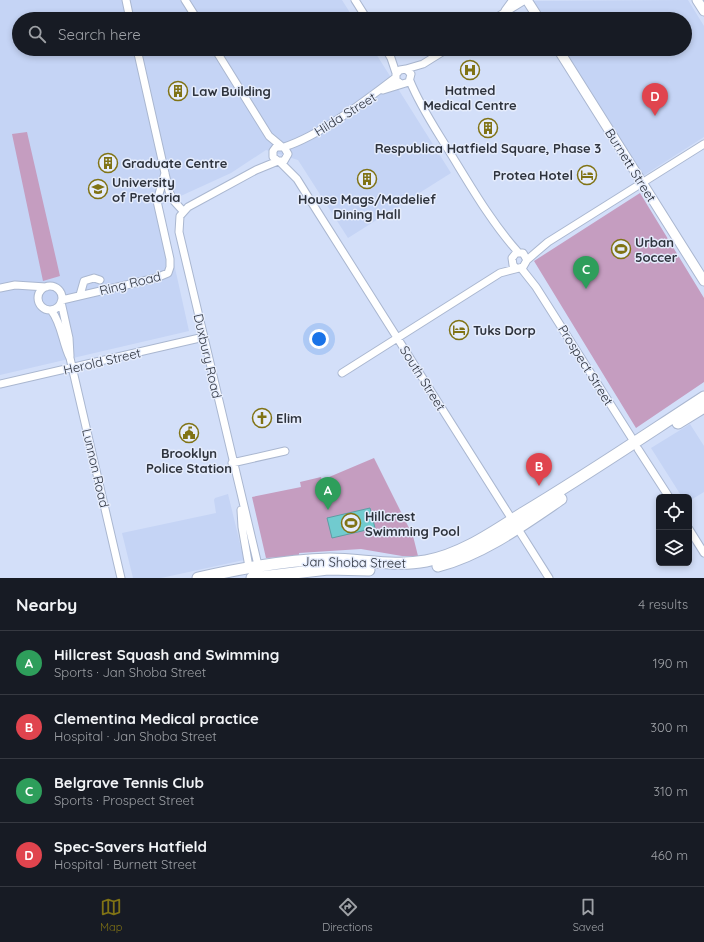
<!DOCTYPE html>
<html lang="en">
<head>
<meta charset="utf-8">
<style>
  :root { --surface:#171b24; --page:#242831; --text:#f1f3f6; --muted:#9ea1a6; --line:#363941; --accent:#807315 }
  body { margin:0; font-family:Quicksand,sans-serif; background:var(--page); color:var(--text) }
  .controls { position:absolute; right:12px; bottom:12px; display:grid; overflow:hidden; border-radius:6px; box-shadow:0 2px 6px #0003 }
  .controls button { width:36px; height:36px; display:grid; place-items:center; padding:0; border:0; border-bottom:1px solid var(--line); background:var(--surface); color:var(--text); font:20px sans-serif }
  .you { position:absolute; left:319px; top:339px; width:14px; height:14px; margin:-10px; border:3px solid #fff; border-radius:50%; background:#1a73e8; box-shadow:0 0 0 6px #1a73e833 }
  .badge { display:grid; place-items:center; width:26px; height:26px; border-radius:50%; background:var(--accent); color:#fff; font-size:13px; font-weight:700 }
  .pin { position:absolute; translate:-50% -33px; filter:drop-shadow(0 1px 2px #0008) }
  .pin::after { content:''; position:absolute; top:21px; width:14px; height:12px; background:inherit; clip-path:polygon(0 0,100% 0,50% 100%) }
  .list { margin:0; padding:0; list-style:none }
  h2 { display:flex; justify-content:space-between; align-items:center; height:52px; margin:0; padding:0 16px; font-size:17px }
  h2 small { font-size:13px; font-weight:400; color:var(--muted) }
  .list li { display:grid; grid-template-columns:26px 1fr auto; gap:12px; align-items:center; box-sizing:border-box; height:64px; padding:0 16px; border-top:1px solid var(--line) }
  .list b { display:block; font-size:15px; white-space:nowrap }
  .list p { margin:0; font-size:13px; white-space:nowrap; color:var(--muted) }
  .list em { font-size:13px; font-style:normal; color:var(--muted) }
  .icon { flex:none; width:22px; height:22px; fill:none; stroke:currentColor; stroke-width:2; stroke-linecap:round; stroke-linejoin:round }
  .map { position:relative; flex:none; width:704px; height:578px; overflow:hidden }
  .search { position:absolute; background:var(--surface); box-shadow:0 2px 6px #0003; left:12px; right:12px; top:12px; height:44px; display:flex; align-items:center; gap:10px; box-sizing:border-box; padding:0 14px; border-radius:22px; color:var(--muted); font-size:15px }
  .sheet { height:308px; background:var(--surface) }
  nav { display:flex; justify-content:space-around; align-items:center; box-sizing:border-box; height:56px; border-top:1px solid var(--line); background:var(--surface); font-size:11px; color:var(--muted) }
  nav a { display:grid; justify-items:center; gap:2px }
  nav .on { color:var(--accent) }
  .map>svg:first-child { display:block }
  .built { fill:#c5d4f5 }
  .green { fill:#c59dc0 }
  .water { fill:#71cbcf; stroke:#5d9da3 }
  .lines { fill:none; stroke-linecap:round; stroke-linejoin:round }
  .minor-casing { stroke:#aab7d0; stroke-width:9 }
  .tertiary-casing { stroke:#aab7d0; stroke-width:11 }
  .primary-casing { stroke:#aab7d0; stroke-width:13 }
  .minor { stroke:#fff; stroke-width:7 }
  .tertiary { stroke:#fff; stroke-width:9 }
  .primary { stroke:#fff; stroke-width:11 }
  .labels { text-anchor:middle; stroke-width:3; stroke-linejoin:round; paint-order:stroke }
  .poi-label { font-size:13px; font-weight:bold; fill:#2e333d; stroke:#e5ecfc; text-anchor:start }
  .street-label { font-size:13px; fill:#2e333d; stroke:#e5ecfc }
</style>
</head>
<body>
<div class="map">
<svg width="704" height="578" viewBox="0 0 704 578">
  <rect width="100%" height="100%" fill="#d3dff9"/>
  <path class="built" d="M0,0h342l12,19h-335v30h354l78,124 -103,65 -50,-78 -32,-10 -35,23 -70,32 28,126 -189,44z
    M688,0l16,26v111l-61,39 -80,-127h122v-30h-141l-11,-18z
    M690,424l14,22v46l-15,9v-4h-7l-31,-49z
    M228,494l16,66 -83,18h-28l-11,-45 94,-20 -2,-13 1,-2z"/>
  <path class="green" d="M27,132l33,144 -17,5 -31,-147z
    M640,193l64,105v84l-68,46 -102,-167z
    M374,458l39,78 5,20h-16l-41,-7 -62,4v3l-33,2 -14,-61 49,-10 -1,-5 21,-5 1,3z"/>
  <path class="water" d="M370,508l5,20 -43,10 -5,-20z"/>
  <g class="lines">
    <defs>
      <path id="minor" d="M126,0l4,19
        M185,0l12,19
        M355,0l12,19
        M494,19l31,-19
        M137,49l32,142 4,9 10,11
        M215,49l54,87 12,10
        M386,49l5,9 5,15
        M406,69l17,-5 24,-15
        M410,81c10,25 25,47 39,70 21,34 42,71 69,101
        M383,90l26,-8 2,-8 -5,-5 -6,1 -4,4v6l5,4
        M284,147c35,-11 81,-46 111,-69
        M280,162l17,17 15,24 237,375
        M527,260l21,-18 156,-98
        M521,268l15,19 99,156
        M38 298a12 12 0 1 1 24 0a12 12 0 1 1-24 0Z
        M0,288l15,-3 31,2
        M80,295l4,-14 10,-3 6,2
        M62,300l94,-22 12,-5 2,-6v-8l-13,-58 8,-28
        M61,302l8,36 1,18
        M51,310c11,14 11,32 19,48l51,220
        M342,373l158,-100 23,-6 4,-7 -4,-7h-7l-4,5 1,7 3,3
        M0,384l204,-47
        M638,449l31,48
        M232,463l53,-12
        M241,510l1,17 7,40
        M689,529l15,24
        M258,565l-79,-333 1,-16 8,-9 68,-37 22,-9h6l4,-7 -4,-7h-8l-3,4v6l5,4"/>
      <path id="tertiary" d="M527,0l12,19
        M697,0l7,11
        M506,11l8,-11
        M558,49l146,232"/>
      <path id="primary" d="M678,423l26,-16
        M438,566c45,-12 85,-41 123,-67
        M198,578c44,-10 87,-18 132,-19 32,0 64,8 96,2 36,-7 67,-29 97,-48 62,-37 121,-77 181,-116
        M252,578l76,-9 41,1"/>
    </defs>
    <use href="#minor" class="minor-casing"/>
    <use href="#tertiary" class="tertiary-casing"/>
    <use href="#primary" class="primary-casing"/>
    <use href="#minor" class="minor"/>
    <use href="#tertiary" class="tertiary"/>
    <use href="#primary" class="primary"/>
  </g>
  <defs>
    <symbol id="hospital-ring" viewBox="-11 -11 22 22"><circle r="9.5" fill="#e5ecfc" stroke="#807315" stroke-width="1.5"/><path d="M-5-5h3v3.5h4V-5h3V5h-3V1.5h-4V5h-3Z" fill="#807315"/></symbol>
    <symbol id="building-ring" viewBox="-11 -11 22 22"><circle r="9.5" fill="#e5ecfc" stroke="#807315" stroke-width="1.5"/><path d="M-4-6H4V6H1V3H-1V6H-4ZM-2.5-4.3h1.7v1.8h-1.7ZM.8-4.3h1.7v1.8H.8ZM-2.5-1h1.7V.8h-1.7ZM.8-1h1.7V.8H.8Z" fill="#807315"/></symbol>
    <symbol id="hotel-ring" viewBox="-11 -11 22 22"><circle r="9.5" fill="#e5ecfc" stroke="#807315" stroke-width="1.5"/><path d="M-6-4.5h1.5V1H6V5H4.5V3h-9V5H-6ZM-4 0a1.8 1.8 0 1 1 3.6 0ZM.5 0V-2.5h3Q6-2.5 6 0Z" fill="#807315"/></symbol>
    <symbol id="university-ring" viewBox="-11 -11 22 22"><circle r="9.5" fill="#e5ecfc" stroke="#807315" stroke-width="1.5"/><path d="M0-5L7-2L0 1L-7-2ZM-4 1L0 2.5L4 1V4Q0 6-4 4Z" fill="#807315"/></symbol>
    <symbol id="stadium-ring" viewBox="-11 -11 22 22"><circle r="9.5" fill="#e5ecfc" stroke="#807315" stroke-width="1.5"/><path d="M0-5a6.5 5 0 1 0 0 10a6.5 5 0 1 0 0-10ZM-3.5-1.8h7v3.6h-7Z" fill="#807315"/></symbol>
    <symbol id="church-ring" viewBox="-11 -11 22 22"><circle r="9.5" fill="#e5ecfc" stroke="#807315" stroke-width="1.5"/><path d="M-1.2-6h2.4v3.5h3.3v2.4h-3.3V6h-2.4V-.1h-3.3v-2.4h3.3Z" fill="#807315"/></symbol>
    <symbol id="civic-ring" viewBox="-11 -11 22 22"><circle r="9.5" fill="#e5ecfc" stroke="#807315" stroke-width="1.5"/><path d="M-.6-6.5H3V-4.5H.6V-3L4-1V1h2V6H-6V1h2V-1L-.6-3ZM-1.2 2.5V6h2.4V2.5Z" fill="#807315"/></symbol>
  </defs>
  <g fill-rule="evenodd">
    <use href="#hospital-ring" x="459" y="59" width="22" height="22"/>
    <use href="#building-ring" x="167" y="80" width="22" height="22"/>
    <use href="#building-ring" x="477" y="117" width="22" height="22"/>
    <use href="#building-ring" x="97" y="152" width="22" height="22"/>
    <use href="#hotel-ring" x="576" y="164" width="22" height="22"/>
    <use href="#building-ring" x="356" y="168" width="22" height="22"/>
    <use href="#university-ring" x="87" y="178" width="22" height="22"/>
    <use href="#stadium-ring" x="610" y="238" width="22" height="22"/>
    <use href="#hotel-ring" x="448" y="319" width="22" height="22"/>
    <use href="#church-ring" x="251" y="407" width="22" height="22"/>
    <use href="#civic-ring" x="178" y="422" width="22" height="22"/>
    <use href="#stadium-ring" x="340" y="512" width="22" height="22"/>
  </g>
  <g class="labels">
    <g class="poi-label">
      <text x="470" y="95" text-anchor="middle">Hatmed<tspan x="470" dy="15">Medical Centre</tspan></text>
      <text x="192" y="96">Law Building</text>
      <text x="488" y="153" text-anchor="middle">Respublica Hatfield Square, Phase 3</text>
      <text x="122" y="168">Graduate Centre</text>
      <text x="573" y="180" text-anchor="end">Protea Hotel</text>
      <text x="112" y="187">University<tspan x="112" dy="15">of Pretoria</tspan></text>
      <text x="367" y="204" text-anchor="middle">House Mags/Madelief<tspan x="367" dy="15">Dining Hall</tspan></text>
      <text x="635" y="247">Urban<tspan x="635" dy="15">5occer</tspan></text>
      <text x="473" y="335">Tuks Dorp</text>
      <text x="276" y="423">Elim</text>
      <text x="189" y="458" text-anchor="middle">Brooklyn<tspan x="189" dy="15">Police Station</tspan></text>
      <text x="365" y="521">Hillcrest<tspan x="365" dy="15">Swimming Pool</tspan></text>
    </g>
    <g class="street-label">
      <text transform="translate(345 114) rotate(-32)" y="5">Hilda Street</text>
      <text transform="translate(631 165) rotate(58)" y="5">Burnett Street</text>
      <text transform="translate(130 283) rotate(-14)" y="5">Ring Road</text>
      <text transform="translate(208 356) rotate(77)" y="5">Duxbury Road</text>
      <text transform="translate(102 361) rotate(-13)" y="5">Herold Street</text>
      <text transform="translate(586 365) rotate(58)" y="5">Prospect Street</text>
      <text transform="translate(423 378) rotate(58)" y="5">South Street</text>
      <text transform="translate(96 468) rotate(77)" y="5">Lunnon Road</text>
      <text transform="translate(354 562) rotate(1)" y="5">Jan Shoba Street</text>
    </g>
  </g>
</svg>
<div class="controls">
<button><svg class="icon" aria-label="locate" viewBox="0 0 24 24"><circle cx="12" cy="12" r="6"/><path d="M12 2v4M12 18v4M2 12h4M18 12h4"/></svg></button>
<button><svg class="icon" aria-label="layers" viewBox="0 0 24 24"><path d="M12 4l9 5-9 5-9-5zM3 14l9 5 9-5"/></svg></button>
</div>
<div class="you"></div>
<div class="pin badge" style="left:328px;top:510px;background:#2e9e5b">A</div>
<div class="pin badge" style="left:539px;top:486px;background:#e0444e">B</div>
<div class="pin badge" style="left:586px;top:289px;background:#2e9e5b">C</div>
<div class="pin badge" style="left:655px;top:116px;background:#e0444e">D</div>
<div class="search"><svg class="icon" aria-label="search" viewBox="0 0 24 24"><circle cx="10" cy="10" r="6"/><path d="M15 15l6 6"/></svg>Search here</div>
</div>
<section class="sheet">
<h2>Nearby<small>4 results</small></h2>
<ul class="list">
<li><span class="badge" style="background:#2e9e5b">A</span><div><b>Hillcrest Squash and Swimming</b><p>Sports · Jan Shoba Street</p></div><em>190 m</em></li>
<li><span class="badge" style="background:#e0444e">B</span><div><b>Clementina Medical practice</b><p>Hospital · Jan Shoba Street</p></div><em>300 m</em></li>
<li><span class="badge" style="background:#2e9e5b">C</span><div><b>Belgrave Tennis Club</b><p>Sports · Prospect Street</p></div><em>310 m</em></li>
<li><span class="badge" style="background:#e0444e">D</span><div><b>Spec-Savers Hatfield</b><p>Hospital · Burnett Street</p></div><em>460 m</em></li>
</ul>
</section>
<nav>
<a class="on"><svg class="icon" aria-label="map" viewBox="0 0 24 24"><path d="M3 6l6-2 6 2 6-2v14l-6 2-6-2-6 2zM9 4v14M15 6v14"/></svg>Map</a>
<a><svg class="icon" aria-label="directions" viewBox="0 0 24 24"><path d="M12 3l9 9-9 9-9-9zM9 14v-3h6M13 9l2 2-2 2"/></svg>Directions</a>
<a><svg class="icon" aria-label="saved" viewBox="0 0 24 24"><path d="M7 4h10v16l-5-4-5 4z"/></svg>Saved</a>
</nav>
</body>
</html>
